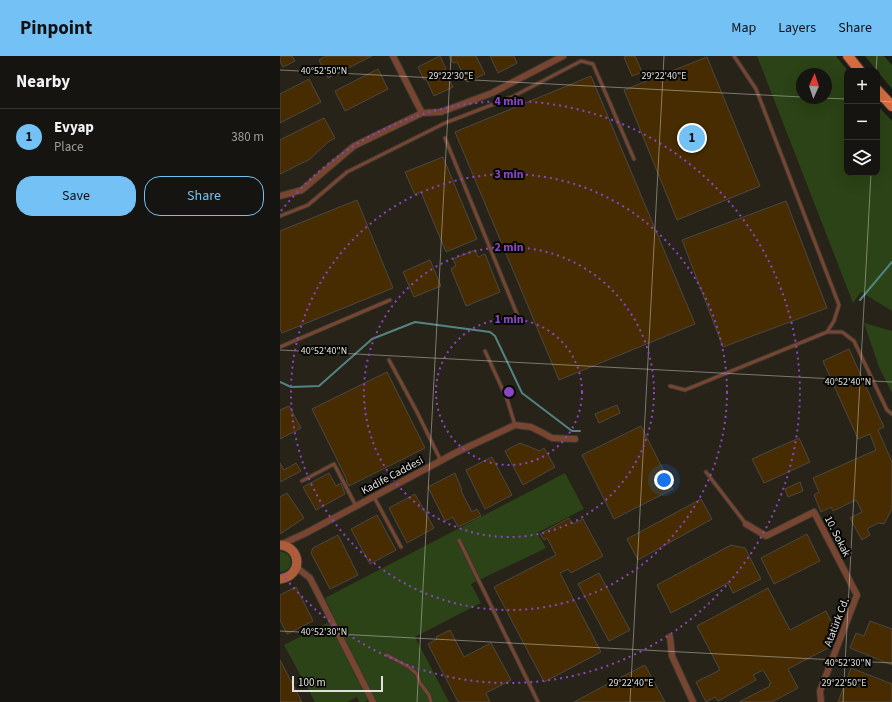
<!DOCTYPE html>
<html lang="en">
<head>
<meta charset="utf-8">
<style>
  :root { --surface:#151410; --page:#22211e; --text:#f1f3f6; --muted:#9d9e9f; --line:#343330; --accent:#73c1f5 }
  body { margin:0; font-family:"Source Sans 3",sans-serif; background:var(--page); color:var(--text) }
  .controls { position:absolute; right:12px; top:12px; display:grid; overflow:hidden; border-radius:8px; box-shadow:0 4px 16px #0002 }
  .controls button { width:36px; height:36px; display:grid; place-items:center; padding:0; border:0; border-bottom:1px solid var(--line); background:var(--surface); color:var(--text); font:20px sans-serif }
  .compass { position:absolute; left:516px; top:12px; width:36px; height:36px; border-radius:50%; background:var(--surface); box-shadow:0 4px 16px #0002; rotate:3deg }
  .scale { position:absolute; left:12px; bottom:10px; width:91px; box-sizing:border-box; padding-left:4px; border:2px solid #e1e0dc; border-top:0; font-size:11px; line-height:14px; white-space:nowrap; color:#e1e0dc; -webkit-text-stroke:3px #060604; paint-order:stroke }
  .you { position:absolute; left:384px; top:424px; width:14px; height:14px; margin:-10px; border:3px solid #fff; border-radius:50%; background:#1a73e8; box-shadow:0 0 0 6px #1a73e833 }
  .badge { display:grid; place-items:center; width:26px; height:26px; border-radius:50%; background:var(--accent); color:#111; font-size:13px; font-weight:700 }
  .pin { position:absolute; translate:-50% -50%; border:2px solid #fff; box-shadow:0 1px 4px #0006 }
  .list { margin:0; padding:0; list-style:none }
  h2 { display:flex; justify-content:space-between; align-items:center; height:52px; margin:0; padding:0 16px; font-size:17px }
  h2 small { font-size:13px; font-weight:400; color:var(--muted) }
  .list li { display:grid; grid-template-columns:26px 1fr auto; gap:12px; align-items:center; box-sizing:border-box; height:56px; padding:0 16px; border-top:1px solid var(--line) }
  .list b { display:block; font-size:15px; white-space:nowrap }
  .list p { margin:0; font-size:13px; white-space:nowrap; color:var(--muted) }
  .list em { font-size:13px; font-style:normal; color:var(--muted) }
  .actions { display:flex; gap:8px; padding:12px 16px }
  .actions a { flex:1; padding:9px 0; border:1px solid var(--accent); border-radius:16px; text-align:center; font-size:14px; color:var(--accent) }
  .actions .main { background:var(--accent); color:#111 }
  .icon { flex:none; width:22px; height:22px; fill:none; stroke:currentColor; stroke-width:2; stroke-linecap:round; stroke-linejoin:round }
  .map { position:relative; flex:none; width:612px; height:646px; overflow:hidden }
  header { display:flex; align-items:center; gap:24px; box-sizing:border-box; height:56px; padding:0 20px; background:var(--accent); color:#111 }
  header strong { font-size:19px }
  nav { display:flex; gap:22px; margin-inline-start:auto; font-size:14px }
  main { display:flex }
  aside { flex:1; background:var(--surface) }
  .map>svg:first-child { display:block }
  .built { fill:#272318; fill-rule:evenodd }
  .green { fill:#2b4316; fill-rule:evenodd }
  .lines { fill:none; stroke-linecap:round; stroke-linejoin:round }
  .stream { stroke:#528483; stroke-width:2 }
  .building { fill:#462c00; stroke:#4c4843 }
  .lane-casing { stroke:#383732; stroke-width:5 }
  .street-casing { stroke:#383732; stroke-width:8 }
  .secondary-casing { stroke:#383732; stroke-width:11 }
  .primary-casing { stroke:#383732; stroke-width:12 }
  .lane { stroke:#784630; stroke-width:3 }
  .street { stroke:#784630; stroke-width:6 }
  .secondary { stroke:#ae5c39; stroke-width:9 }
  .primary { stroke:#d76d3f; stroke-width:10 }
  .ticks { fill:none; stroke:#e1e0dc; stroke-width:1; stroke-opacity:0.45 }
  .ring { fill:none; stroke:#8a47c3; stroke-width:2; stroke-dasharray:2 4 }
  .labels { text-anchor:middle; stroke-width:4; stroke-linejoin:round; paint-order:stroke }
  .street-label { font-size:11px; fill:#e1e0dc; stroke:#060604 }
  .ticks-label { font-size:10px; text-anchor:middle; fill:#e1e0dc; stroke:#060604; stroke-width:4; stroke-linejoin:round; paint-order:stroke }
  .centre { fill:#8a47c3; stroke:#060604; stroke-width:2 }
  .ring-label { font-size:12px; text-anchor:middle; font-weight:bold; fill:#8a47c3; stroke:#060604; stroke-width:4; stroke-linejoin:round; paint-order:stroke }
</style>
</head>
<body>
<header>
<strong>Pinpoint</strong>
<nav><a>Map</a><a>Layers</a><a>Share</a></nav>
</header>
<main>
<aside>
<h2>Nearby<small></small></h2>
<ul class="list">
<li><span class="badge">1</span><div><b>Evyap</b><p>Place</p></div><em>380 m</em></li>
</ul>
<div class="actions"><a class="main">Save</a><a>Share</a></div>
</aside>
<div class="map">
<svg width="612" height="646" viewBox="0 0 612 646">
  <rect width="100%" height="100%" fill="#1c1b16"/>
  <path class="built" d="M0,0h556l12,15h-1v102h30v-68l15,16v581h-612zM522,18h24v24h-24z"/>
  <path class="green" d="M477,0h79l12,15h-1v102h30v-68l15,16v190l-31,-19 -8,11zM522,18h24v24h-24z
    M585,0h19l8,9v24z
    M584,267l28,8v62l-13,-26z
    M285,417l19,36 -47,24 9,15 -75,36 10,19 -66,34 34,65h-74l-2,-4 -9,4h-5l-2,-5 -10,5h-32l-31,-57 51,-26 -10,-21z
    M0,495l8,3c6,9 2,17 -8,18z"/>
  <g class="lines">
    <path class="stream" d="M580,244l32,-38
      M0,326l11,5 28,-1 53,-47 43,-17 75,10 5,4 27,57 50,38h8"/>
  </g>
  <path class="building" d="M0,0h12l3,5 -12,6 -3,-6z
    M46,0h46l-44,22 -9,-18z
    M160,0l6,13 -2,1 9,17 -19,9 -8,-17 -2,1 -6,-13z
    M169,0h27l9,18 -18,8 -10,-20 -4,1z
    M210,0h24l3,7 -19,10z
    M347,0h8l7,16 -10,4 -8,-19z
    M427,1l53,129 -83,34 -53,-130z
    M98,13l10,20 -43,22 -10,-20z
    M311,20l104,248 -136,56 -104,-248z
    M29,23l12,23 -41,21v-29z
    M44,62l11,20 -7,4 -18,17 -30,15v-34z
    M163,101l34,82 -31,13 -25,-60 -6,3 -10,-23z
    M77,144l36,88 -111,45 -2,-5v-97z
    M506,145l41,107 -104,39 -41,-107z
    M195,194l3,7 7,-3 15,38 -34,14 -15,-37 5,-3 -3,-7z
    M150,204l11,26 -27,11 -11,-25z
    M569,293l35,78 -6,3 14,32v47l-8,15 -6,-1 -11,6 3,6 -8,5 -12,-22 12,-6 -6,-12 -23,11 -2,-4 -10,5 -7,-17 5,-3 -6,-14 63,-28 -6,-16 -12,5 -35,-78z
    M107,316l38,76 -76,38 -3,-5 1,-1 -35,-71z
    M337,349l3,8 -21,10 -4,-9z
    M9,350l12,22 -21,11v-29z
    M361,370l32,63 -59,30 -32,-64z
    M519,382l11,24 -46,21 -12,-24z
    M240,387l20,8 4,-3 11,19 -32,18 -18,-34z
    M212,401l20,38 -27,14 -19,-39z
    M0,407l4,7 12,-7 5,8 -21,11z
    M49,417l7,13 5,-3 4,11 -29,16 -13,-23z
    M175,417l7,17 -1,1 11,21 5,-3 4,7 -23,11 -5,-10 -8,4 -17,-34z
    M520,426l3,9 -15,6 -3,-8z
    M7,437l17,25 -24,16v-37z
    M135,438l19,34 -27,15 -18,-35z
    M421,443l11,20 -74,41 -11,-21z
    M97,459l19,35 -26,14 -19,-35z
    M289,462l4,6 10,-5 20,37 -32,17 -3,-4 -8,4 41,79 -57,30 -50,-95 62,-32 -9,-17 -3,2 -4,-6z
    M527,478l13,27 -46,23 -13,-26z
    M58,479l20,40 -28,14 -19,-36 2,-5z
    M451,489l14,3 16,31 -28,14 -5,-10 -57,30 -14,-28z
    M319,517l31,57 -21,11 -31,-57z
    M16,531l17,34 -26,13 -7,-14v-25z
    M488,532l22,42 36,-19 10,21 -11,5 5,10 -42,22 10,19 -26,14h-33l31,-16 -1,-2 2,-1 -8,-13 -10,5 3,5 -38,21 -3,-4 -9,5 -10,-20 24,-12 -23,-44z
    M590,565l22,8v36l-42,-17 6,-15 8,3z
    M170,574l14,27 27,-14 20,37 -25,13 4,9h-32l-30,-58 9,-5 -1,-2z
    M0,604l22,42h-22z
    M365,609l20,37h-91l30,-16z
    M571,612l41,16v18h-54z"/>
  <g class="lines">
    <defs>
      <path id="lane" d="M165,82l74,181
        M0,160l28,-11 39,-33 98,-49 67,-26 69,-36 12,3 41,95
        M547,276h15l12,9 33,69 5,4
        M0,291l110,-47
        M205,295l22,48 8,26
        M109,304l28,52 24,49
        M390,330l15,4 142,-58 7,-11 5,-16 -83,-216 -22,-33
        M426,416l40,52
        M22,425l32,-17 22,42
        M94,441l27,50
        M179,484l79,162
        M107,599l22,12 8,7 3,9 9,12 2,7"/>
      <path id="street" d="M113,0l29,57
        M0,140l22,-6 52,-44 68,-33 19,-1 51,-19 71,-37
        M466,468l20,12 48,-24 43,83 -37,96 1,11
        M0,489l26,-12 151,-81 58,-27 16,2 12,6 9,5 23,1
        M16,511l14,11 63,124
        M390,581l2,19 21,46"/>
      <path id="secondary" d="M0,489c22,2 23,31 0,34"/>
      <path id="primary" d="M568,0l12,15
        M597,34l15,16"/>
    </defs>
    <use href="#lane" class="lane-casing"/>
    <use href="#street" class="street-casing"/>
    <use href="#secondary" class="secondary-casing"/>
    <use href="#primary" class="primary-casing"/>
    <use href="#lane" class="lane"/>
    <use href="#street" class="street"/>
    <use href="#secondary" class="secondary"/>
    <use href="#primary" class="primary"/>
  </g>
  <path class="ticks" d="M0,14l522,27M596,15l1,-15M542,42l25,1M597,45l15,1M0,294l612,32M0,575l612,32M137,646l34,-646M350,646l34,-646M563,646l28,-529"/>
  <g class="ring">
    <circle cx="229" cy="336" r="73"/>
    <circle cx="229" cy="336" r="145"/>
    <circle cx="229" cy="336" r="218"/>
    <path d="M1 155A291 291 0 1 1 1 517"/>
  </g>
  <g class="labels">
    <g class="street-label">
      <text transform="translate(112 419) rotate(-28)" y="4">Kadife Caddesi</text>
      <text transform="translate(558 480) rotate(63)" y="4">10. Sokak</text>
      <text transform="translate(556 566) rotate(-69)" y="4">Atatürk Cd.</text>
    </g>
  </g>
  <g class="ticks-label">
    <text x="44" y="18">40°52'50"N</text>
    <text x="171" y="23">29°22'30"E</text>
    <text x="384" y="23">29°22'40"E</text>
    <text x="44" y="298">40°52'40"N</text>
    <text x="568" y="329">40°52'40"N</text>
    <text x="44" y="579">40°52'30"N</text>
    <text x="568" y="610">40°52'30"N</text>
    <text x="351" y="630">29°22'40"E</text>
    <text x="564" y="630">29°22'50"E</text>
  </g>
  <circle cx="229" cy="336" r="6" class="centre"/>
  <g class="ring-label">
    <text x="229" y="49">4 min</text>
    <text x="229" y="122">3 min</text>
    <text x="229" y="195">2 min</text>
    <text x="229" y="267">1 min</text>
  </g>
</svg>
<div class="controls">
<button>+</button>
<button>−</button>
<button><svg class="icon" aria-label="layers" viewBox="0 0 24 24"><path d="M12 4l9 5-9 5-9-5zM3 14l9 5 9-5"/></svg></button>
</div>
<svg class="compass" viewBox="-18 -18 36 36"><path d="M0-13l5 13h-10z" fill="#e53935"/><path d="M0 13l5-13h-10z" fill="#9d9e9f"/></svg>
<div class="scale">100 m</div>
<div class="you"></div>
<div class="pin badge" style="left:412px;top:82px">1</div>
</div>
</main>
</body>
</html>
